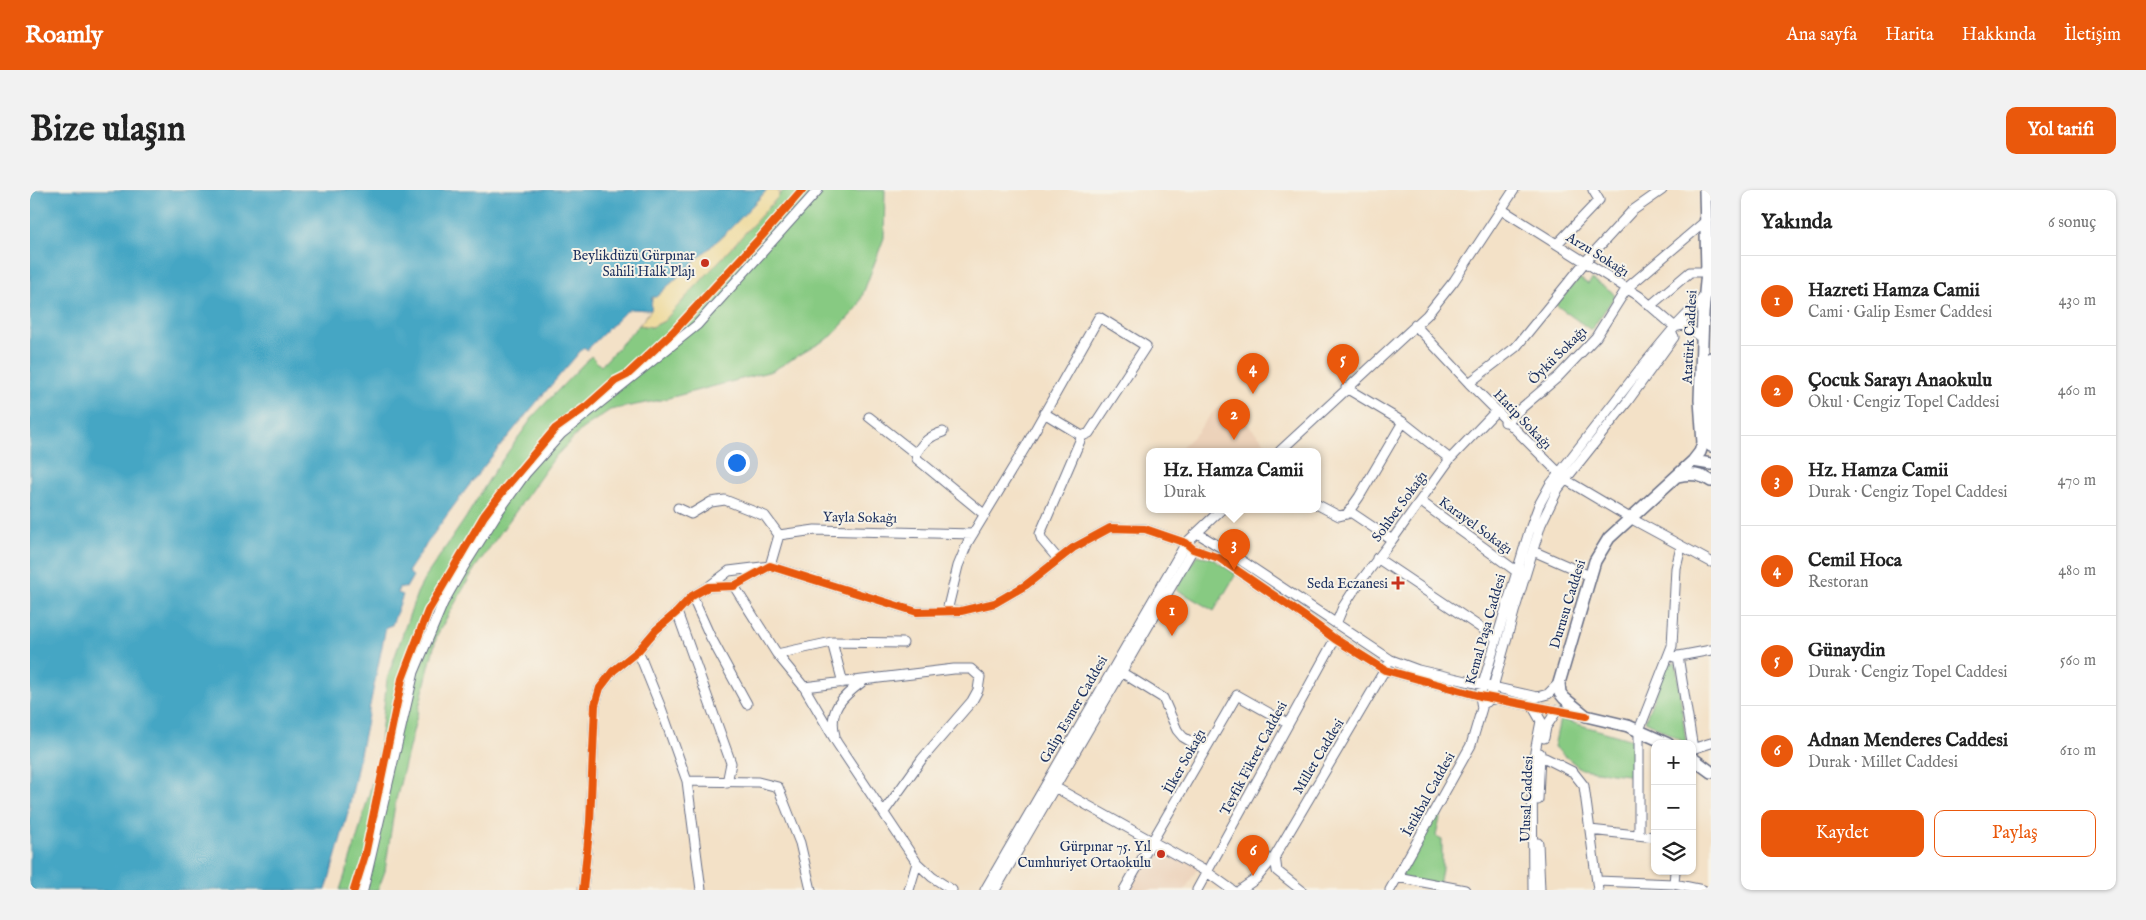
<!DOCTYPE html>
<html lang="tr">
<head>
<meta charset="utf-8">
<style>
  :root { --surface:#fff; --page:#f2f2f2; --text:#222; --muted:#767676; --line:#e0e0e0; --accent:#ea580c }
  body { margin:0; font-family:"IM FELL English",serif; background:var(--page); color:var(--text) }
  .controls { position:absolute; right:15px; bottom:15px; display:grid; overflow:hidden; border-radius:10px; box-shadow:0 1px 4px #0004 }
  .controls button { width:45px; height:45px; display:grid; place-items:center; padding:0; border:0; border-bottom:1px solid var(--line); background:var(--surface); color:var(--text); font:25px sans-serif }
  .you { position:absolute; left:706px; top:272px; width:18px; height:18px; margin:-12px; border:4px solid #fff; border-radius:50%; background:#1a73e8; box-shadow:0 0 0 8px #1a73e833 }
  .badge { display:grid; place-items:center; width:32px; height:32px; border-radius:50%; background:var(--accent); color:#fff; font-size:16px; font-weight:700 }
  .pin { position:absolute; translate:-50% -41px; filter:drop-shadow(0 1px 2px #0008) }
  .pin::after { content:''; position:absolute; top:26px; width:18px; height:15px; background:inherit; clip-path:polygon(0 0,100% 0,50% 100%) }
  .popup { position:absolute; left:1116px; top:258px; width:175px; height:65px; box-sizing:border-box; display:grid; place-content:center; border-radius:10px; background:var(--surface); filter:drop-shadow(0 1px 4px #0005); font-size:16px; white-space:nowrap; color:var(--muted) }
  .popup b { font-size:19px; color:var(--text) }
  .popup::after { content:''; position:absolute; left:50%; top:100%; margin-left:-10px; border:10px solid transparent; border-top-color:var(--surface) }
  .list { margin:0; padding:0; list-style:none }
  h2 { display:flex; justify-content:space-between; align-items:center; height:65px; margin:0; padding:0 20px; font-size:21px }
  h2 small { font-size:16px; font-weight:400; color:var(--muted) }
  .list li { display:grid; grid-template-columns:32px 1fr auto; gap:15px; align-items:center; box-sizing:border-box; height:90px; padding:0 20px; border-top:1px solid var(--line) }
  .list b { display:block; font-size:19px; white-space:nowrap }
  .list p { margin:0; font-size:16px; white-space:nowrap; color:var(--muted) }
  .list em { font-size:16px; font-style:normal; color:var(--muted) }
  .actions { display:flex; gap:10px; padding:15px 20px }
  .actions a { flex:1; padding:11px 0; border:1px solid var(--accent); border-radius:10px; text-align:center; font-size:18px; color:var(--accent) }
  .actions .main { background:var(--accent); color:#fff }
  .icon { flex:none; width:28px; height:28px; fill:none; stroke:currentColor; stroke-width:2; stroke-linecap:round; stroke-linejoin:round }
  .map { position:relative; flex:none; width:1681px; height:700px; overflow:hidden; border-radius:10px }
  header { display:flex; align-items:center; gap:30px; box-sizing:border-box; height:70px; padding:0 25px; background:var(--accent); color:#fff }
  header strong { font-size:24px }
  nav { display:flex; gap:28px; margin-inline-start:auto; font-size:18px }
  .intro { display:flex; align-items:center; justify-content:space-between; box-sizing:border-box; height:120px; padding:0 30px }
  h1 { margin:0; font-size:35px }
  .button { padding:12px 22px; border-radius:10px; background:var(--accent); color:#fff; font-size:18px; font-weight:700 }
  main { display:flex; gap:30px; padding:0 30px }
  aside { flex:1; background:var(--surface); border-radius:10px; box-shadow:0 1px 4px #0004 }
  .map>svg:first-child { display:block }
  .built { fill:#ecd2ba }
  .green { fill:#87ca82; stroke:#517c70 }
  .sand { fill:#eeda9e; stroke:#84847e }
  .water { fill:#44a6c4; stroke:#306a91 }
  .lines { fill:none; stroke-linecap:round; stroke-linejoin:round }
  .minor-casing { stroke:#676d83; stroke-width:11 }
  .major-casing { stroke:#676d83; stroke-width:14 }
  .minor { stroke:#fff; stroke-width:9 }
  .major { stroke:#fff; stroke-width:11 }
  .cycleway-casing { stroke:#f7f3e8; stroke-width:11 }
  .cycleway { stroke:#e8590c; stroke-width:8 }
  .poi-dot { fill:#c8321e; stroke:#f7f3e8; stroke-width:2 }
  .labels { text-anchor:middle; stroke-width:4; stroke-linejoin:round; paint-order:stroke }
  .street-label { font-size:14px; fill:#1b2f5e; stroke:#f7f3e8 }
  .poi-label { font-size:14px; fill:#1b2f5e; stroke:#f7f3e8; text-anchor:end }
</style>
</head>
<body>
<header>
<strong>Roamly</strong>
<nav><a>Ana sayfa</a><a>Harita</a><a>Hakkında</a><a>İletişim</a></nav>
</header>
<div class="intro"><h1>Bize ulaşın</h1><a class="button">Yol tarifi</a></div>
<main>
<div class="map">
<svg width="1681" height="700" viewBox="0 0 1681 700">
  <rect width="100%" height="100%" fill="#f7f3e8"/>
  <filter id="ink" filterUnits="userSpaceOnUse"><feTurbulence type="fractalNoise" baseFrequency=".02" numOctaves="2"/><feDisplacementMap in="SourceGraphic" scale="10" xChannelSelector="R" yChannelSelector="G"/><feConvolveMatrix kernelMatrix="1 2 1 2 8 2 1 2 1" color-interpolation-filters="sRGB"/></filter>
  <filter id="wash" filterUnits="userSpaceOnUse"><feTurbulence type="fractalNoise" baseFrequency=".0096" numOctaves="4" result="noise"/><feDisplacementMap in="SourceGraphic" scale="20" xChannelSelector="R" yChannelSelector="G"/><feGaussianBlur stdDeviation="1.12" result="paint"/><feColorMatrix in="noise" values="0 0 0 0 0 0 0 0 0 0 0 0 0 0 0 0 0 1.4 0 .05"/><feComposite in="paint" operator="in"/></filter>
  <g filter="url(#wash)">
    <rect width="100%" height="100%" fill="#f3e1c7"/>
    <path class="built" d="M1197,212l43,46 -4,3h-89l21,-19 5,-8 12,-14z
      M1123,652l45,25 -13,23h-61z"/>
    <path class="green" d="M754,0h101l-1,48 -26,69 -26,29 -60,35 -111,29 -51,10 -28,19 -27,28 -80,111 -38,67 -42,169 -10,67 -7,19h-38l17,-52 21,-77 9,-82 30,-86 9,-17 39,-57 28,-46 42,-59 56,-58 10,10 38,-41 13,2 12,-6z
      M1549,88l9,6 4,-5 19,12 4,5 -24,34 -35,-25z
      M1167,365l14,3 25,16 -22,37 -38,-22z
      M1637,473h9l10,80 -41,-22z
      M1530,529l76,22 -1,35 -54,-7 -27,-22z
      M1404,621l7,3 -5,22 6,3v30l-3,17 10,4h-16l1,-4 -30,-7 -3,-9z"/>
    <path class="sand" d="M737,0h12v6l-115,125 -12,6 -13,-2 12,-15 1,-13 5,-1 72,-66z"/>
    <path class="water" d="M0,0h737l-38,40 -73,67h-4l-1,13 -21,-1 -6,4 -37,37 -3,-3c-63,73 -125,145 -176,225l5,4 -7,12 -7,-1 -1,6 5,2 -11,30 -6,2 -38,186 -22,77h-296z"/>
  </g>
  <g filter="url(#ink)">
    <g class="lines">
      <defs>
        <path id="minor" d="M1471,19l138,87 36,31 8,-2 19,13
          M1527,54l42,-44 -6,-10
          M1620,116l40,-34h21
          M1385,135l54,58 47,-36 69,-85 47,-51 30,-21
          M1439,193l97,97 64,38 81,44
          M1316,198l57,34 47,37
          M1014,223l38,23
          M839,227l47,37
          M1475,232l53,-45 38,-40 31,-49 80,-68
          M913,242c-13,4 -20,10 -27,22l1,5 68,56
          M1250,261l147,-136 27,-34 60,-91
          M1390,311l96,70
          M1288,315l21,11 8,-2 12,-17 44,-75
          M648,318l13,6 20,-12 14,-2 40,16 14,19
          M1319,321l43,29
          M1167,343l33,20 161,107 27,10 119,27 11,-3 11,-11
          M1503,361l57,25
          M1347,368l119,80
          M704,396l43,68 27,33 33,56 80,120 15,14 20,13
          M678,397l21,-16 41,-5 9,-31 36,-5 158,4
          M662,406l18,40 37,68
          M917,421l11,-45 10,-24 58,-96 73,-129 47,29 -57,87 -7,3 -42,98 2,6 16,19
          M647,422l54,151 -4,20
          M1306,434l7,-17 11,-17 38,-50 58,-81 46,-48
          M802,452l11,41
          M608,461l23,57 26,73 71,1 20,5 22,56 11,47
          M747,464l55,-12 71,1
          M1648,466l15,93
          M1644,467l37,-7
          M1091,482l42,26 14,32 6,7 22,13
          M774,497l150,-18h17l9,8 -2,13 -6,11 -50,58 -38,53
          M1457,512l3,-4 24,-86 27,-88 17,-35 69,-87 47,-65
          M1503,517l8,14 -9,46 1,123
          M805,546c-7,-27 7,-39 27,-54
          M1514,548l2,-11 10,-15
          M1662,559l19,-6
          M1504,567l11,1 28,14 11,14 14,104
          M657,591l14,109
          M1021,595l156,87 25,18
          M1508,610l2,-47
          M1560,640l65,7
          M1609,645v-105l33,-84 4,-78 5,-21
          M1508,653l2,47
          M1245,666l2,15 24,19
          M1367,687l68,13
          M1567,691l77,3 29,6
          M1644,694l1,-13
          M333,700l51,-218 29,-69 21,-37 34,-54 28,-39 35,-39 136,-109 121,-135
          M553,700l7,-68 5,-117 5,-17 13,-17 25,-20 18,-21 21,-18 15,-16 16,-9 26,-1 36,-20 147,46 44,-1 34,-8 31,-18 47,-37 37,-20 35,1 41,14 7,6 26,9 85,58 31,23 50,31 95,26 106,20
          M879,700l8,-27
          M955,700l201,-347 36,-34
          M965,700l198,-341
          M1094,700l113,-195 50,28
          M1167,700l138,-251
          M1210,700l16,-11 19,-23 112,-190
          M1360,700l81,-145 11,-37 -2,-12 3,-12 46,-152 10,-27 11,-20 90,-116 35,-42 30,-31"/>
        <path id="major" d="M1681,168l-3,44 3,44
          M1663,271l18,3
          M1648,286c12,-3 23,-2 33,5
          M1638,554l-40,-18 -42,-10 -22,-18 -4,-5 -1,-10 36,-122 14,-23 84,-77 7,-9 3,-9 -3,-43 3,-86 4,-43 -2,-81
          M1662,568l19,14"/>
      </defs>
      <use href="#minor" class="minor-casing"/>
      <use href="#major" class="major-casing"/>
      <use href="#minor" class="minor"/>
      <use href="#major" class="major"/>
      <defs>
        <path id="cycleway" d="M324,700l11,-35 37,-176 26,-68 56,-95 22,-29 49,-58 32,-23 28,-25 12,-6 46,-43 87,-94 42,-48
          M553,700l7,-68 5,-117 5,-17 13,-17 25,-20 18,-21 21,-18 15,-16 16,-9 26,-1 36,-20 147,46 44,-1 34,-8 31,-18 47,-37 37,-20 35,1 41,14 7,6 26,9 85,58 31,23 50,31 95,26 106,20"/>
      </defs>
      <use href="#cycleway" class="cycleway-casing"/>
      <use href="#cycleway" class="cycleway"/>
    </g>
  </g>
  <g class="poi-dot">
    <circle cx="675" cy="73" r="5"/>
    <path d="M1365.5 385.5h5v5h5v5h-5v5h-5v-5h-5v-5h5z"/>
    <circle cx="1131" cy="664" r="5"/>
  </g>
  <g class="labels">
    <g class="street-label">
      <text transform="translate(1568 64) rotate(32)" y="5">Arzu Sokağı</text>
      <text transform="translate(1659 147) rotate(-87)" y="5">Atatürk Caddesi</text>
      <text transform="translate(1527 165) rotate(-45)" y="5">Öykü Sokağı</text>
      <text transform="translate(1493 229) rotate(46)" y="5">Hatip Sokağı</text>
      <text transform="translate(1369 316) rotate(-54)" y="5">Sohbet Sokağı</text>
      <text transform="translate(830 327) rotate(1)" y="5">Yayla Sokağı</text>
      <text transform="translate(1446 335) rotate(36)" y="5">Karayel Sokağı</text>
      <text transform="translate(1537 414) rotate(-73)" y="5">Durusu Caddesi</text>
      <text transform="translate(1455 439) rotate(-74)" y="5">Kemal Paşa Caddesi</text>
      <text transform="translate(1043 519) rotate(-60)" y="5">Galip Esmer Caddesi</text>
      <text transform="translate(1288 566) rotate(-59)" y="5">Millet Caddesi</text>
      <text transform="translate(1223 568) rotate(-62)" y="5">Tevfik Fikret Caddesi</text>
      <text transform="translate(1154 571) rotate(-61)" y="5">İlker Sokağı</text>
      <text transform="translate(1398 604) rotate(-61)" y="5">İstikbal Caddesi</text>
      <text transform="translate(1496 609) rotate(-88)" y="5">Ulusal Caddesi</text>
    </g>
    <g class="poi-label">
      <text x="665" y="70">Beylikdüzü Gürpınar<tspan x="665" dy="16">Sahili Halk Plajı</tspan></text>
      <text x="1358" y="398">Seda Eczanesi</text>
      <text x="1121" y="661">Gürpınar 75. Yıl<tspan x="1121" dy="16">Cumhuriyet Ortaokulu</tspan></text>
    </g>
  </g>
</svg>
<div class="controls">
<button>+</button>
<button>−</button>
<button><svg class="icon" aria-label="layers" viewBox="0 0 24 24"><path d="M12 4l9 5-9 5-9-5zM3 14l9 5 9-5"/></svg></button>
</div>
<div class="you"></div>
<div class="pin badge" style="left:1142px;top:446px">1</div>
<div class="pin badge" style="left:1204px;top:250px">2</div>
<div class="pin badge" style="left:1204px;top:380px">3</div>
<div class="popup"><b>Hz. Hamza Camii</b>Durak</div>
<div class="pin badge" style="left:1223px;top:204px">4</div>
<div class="pin badge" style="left:1313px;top:195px">5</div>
<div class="pin badge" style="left:1223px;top:686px">6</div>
</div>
<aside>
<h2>Yakında<small>6 sonuç</small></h2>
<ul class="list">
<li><span class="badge">1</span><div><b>Hazreti Hamza Camii</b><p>Cami · Galip Esmer Caddesi</p></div><em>430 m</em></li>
<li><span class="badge">2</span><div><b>Çocuk Sarayı Anaokulu</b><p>Okul · Cengiz Topel Caddesi</p></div><em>460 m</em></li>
<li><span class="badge">3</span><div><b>Hz. Hamza Camii</b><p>Durak · Cengiz Topel Caddesi</p></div><em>470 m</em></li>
<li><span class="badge">4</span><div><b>Cemil Hoca</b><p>Restoran</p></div><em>480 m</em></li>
<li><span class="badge">5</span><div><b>Günaydin</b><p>Durak · Cengiz Topel Caddesi</p></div><em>560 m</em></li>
<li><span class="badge">6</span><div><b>Adnan Menderes Caddesi</b><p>Durak · Millet Caddesi</p></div><em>610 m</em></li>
</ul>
<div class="actions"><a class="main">Kaydet</a><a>Paylaş</a></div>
</aside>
</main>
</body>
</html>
